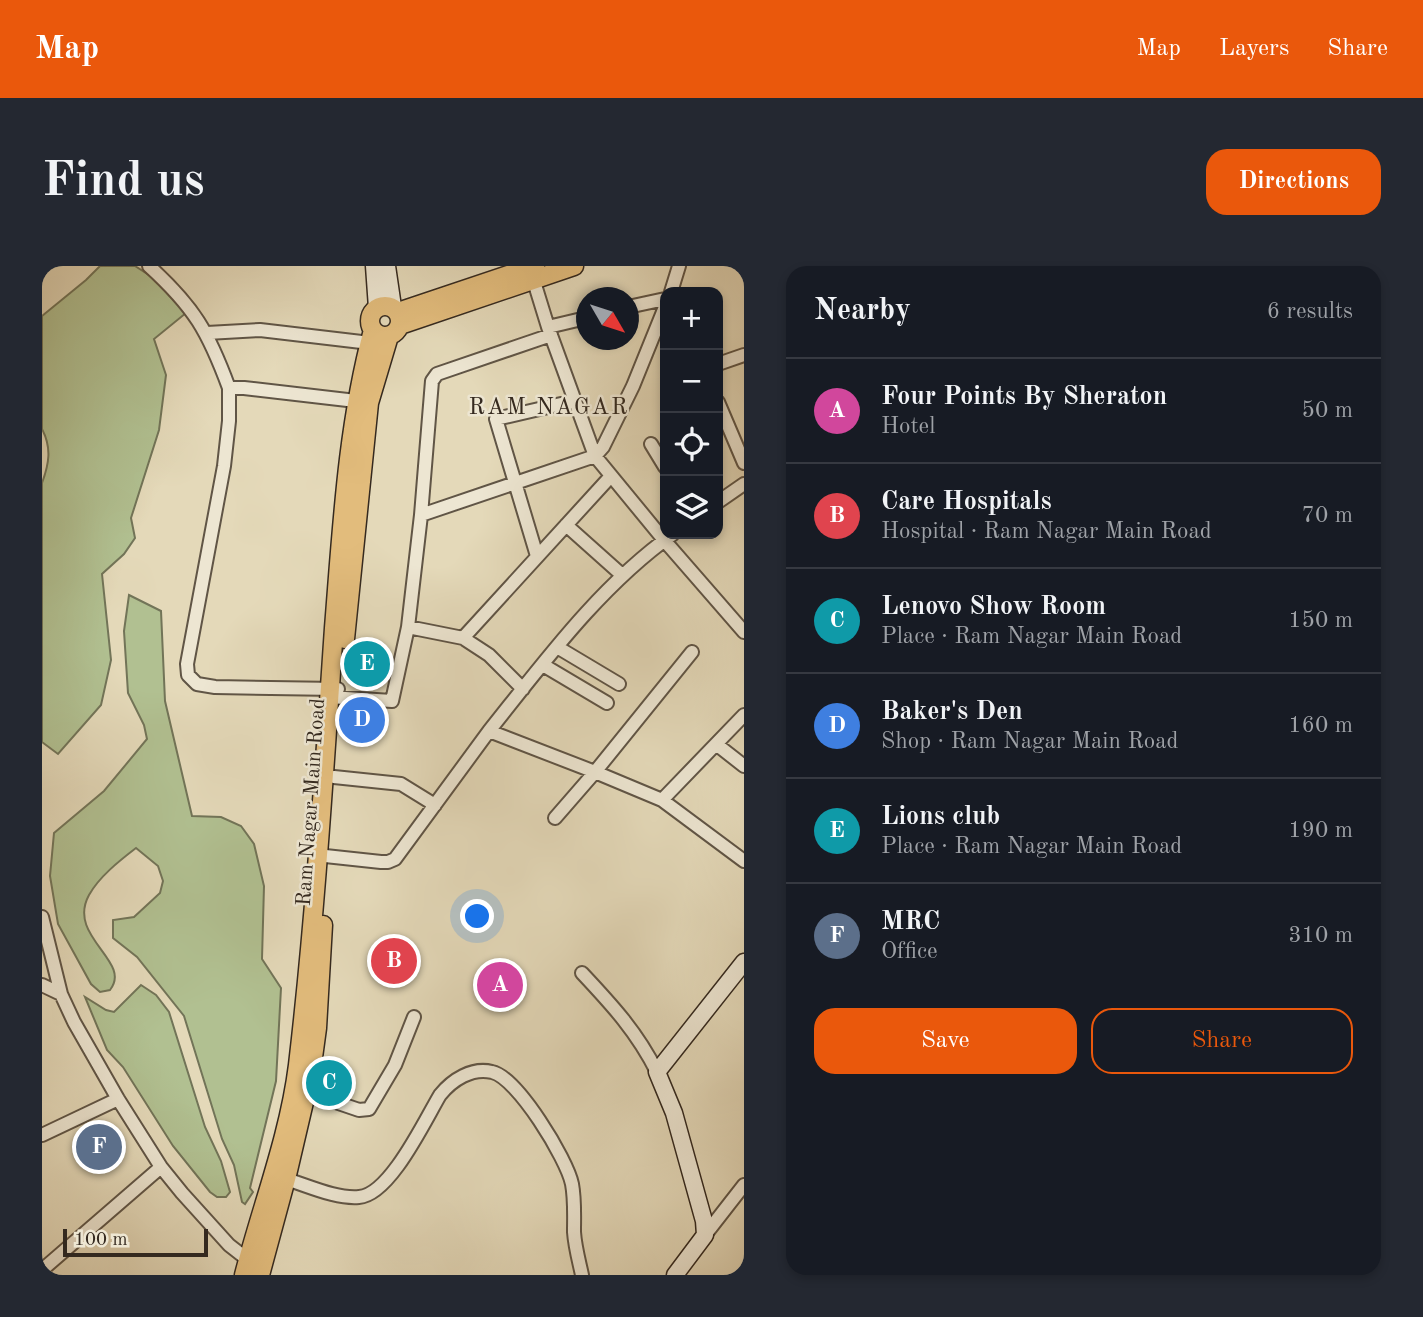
<!DOCTYPE html>
<html lang="en">
<head>
<meta charset="utf-8">
<style>
  :root { --surface:#171b24; --page:#242831; --text:#f1f3f6; --muted:#9ea1a6; --line:#363941; --accent:#ea580c }
  body { margin:0; font-family:"Old Standard TT",serif; background:var(--page); color:var(--text) }
  .controls { position:absolute; right:21px; top:21px; display:grid; overflow:hidden; border-radius:14px; box-shadow:0 4px 10px #0003 }
  .controls button { width:63px; height:63px; display:grid; place-items:center; padding:0; border:0; border-bottom:2px solid var(--line); background:var(--surface); color:var(--text); font:35px sans-serif }
  .compass { position:absolute; left:534px; top:21px; width:63px; height:63px; border-radius:50%; background:var(--surface); box-shadow:0 4px 10px #0003; rotate:129deg }
  .scale { position:absolute; left:21px; bottom:18px; width:145px; box-sizing:border-box; padding-left:7px; border:4px solid #34291f; border-top:0; font-size:19px; line-height:24px; white-space:nowrap; color:#34291f; -webkit-text-stroke:5px #ede6d2; paint-order:stroke }
  .you { position:absolute; left:436px; top:651px; width:24px; height:24px; margin:-18px; border:5px solid #fff; border-radius:50%; background:#1a73e8; box-shadow:0 0 0 10px #1a73e833 }
  .badge { display:grid; place-items:center; width:46px; height:46px; border-radius:50%; background:var(--accent); color:#fff; font-size:23px; font-weight:700 }
  .pin { position:absolute; translate:-50% -50%; border:4px solid #fff; box-shadow:0 2px 7px #0006 }
  .list { margin:0; padding:0; list-style:none }
  h2 { display:flex; justify-content:space-between; align-items:center; height:91px; margin:0; padding:0 28px; font-size:30px }
  h2 small { font-size:23px; font-weight:400; color:var(--muted) }
  .list li { display:grid; grid-template-columns:46px 1fr auto; gap:21px; align-items:center; box-sizing:border-box; height:105px; padding:0 28px; border-top:2px solid var(--line) }
  .list b { display:block; font-size:26px; white-space:nowrap }
  .list p { margin:0; font-size:23px; white-space:nowrap; color:var(--muted) }
  .list em { font-size:23px; font-style:normal; color:var(--muted) }
  .actions { display:flex; gap:14px; padding:21px 28px }
  .actions a { flex:1; padding:16px 0; border:2px solid var(--accent); border-radius:21px; text-align:center; font-size:24px; color:var(--accent) }
  .actions .main { background:var(--accent); color:#fff }
  .icon { flex:none; width:38px; height:38px; fill:none; stroke:currentColor; stroke-width:2; stroke-linecap:round; stroke-linejoin:round }
  .map { position:relative; flex:none; width:702px; height:1009px; overflow:hidden; border-radius:21px }
  header { display:flex; align-items:center; gap:42px; box-sizing:border-box; height:98px; padding:0 35px; background:var(--accent); color:#fff }
  header strong { font-size:33px }
  nav { display:flex; gap:38px; margin-inline-start:auto; font-size:24px }
  .intro { display:flex; align-items:center; justify-content:space-between; box-sizing:border-box; height:168px; padding:0 42px }
  h1 { margin:0; font-size:49px }
  .button { padding:18px 32px; border-radius:21px; background:var(--accent); color:#fff; font-size:24px; font-weight:700 }
  main { display:flex; gap:42px; padding:0 42px }
  aside { flex:1; background:var(--surface); border-radius:21px; box-shadow:0 4px 10px #0003 }
  .map>svg:first-child { display:block }
  .green { fill:#b1c091; stroke:#727458; stroke-width:2 }
  .lines { fill:none; stroke-linecap:round; stroke-linejoin:round }
  .street-casing { stroke:#605546; stroke-width:16 }
  .secondary-casing { stroke:#34291f; stroke-width:19 }
  .primary-casing { stroke:#34291f; stroke-width:21 }
  .street { stroke:#ede6d2; stroke-width:12 }
  .secondary { stroke:#ede6d2; stroke-width:16 }
  .primary { stroke:#e2bc7c; stroke-width:18 }
  .labels { text-anchor:middle; stroke-width:5; stroke-linejoin:round; paint-order:stroke }
  .street-label { font-size:21px; fill:#34291f; stroke:#ede6d2 }
  .neighbourhood-label { font-size:23px; letter-spacing:2px; fill:#34291f; stroke:#ede6d2 }
</style>
</head>
<body>
<header>
<strong>Map</strong>
<nav><a>Map</a><a>Layers</a><a>Share</a></nav>
</header>
<div class="intro"><h1>Find us</h1><a class="button">Directions</a></div>
<main>
<div class="map">
<svg width="702" height="1009" viewBox="0 0 702 1009">
  <rect width="100%" height="100%" fill="#e4d9b9"/>
  <filter id="stains"><feTurbulence type="fractalNoise" baseFrequency=".00286" numOctaves="4"/><feColorMatrix values="0 0 0 0 .2 0 0 0 0 .09 0 0 0 0 .02 0 0 0 .5 -.17"/></filter>
  <radialGradient id="worn" r=".72"><stop offset=".6" stop-color="#630" stop-opacity="0"/><stop offset="1" stop-color="#630" stop-opacity=".3"/></radialGradient>
  <path class="green" d="M58,0h35l17,11 34,36 -32,26 12,36 -7,55 -28,88 4,20 -11,16 -22,20 9,86 -10,45 -43,49 -16,-12v-259c7,-19 10,-35 0,-54v-113l44,-36z
    M87,329l32,16 4,90 27,115 29,1 20,9 13,18 10,42 -2,73 19,29 -5,93 -26,107 3,4 -8,12 -3,-2 -8,-37 -12,-26 -38,-123 -47,-59 -24,-19v-18l21,-3 26,-24 3,-12 -5,-15 -22,-18c-17,13 -37,29 -47,47 -23,42 44,66 21,95l-10,2 -9,-8 -33,-60 -8,-48 4,-43 50,-42 43,-52 -3,-14 -16,-32 -4,-62z
    M99,719l15,10 13,17 36,115 16,34 9,31 -4,5h-9l-7,-5 -37,-46 -50,-79 -16,-17 -22,-53 21,13 8,2z"/>
  <g class="lines">
    <defs>
      <path id="street" d="M107,0c45,41 59,65 80,122
        M490,9l16,52 38,-9
        M629,26l8,-26
        M586,41l37,-8
        M506,61l47,129 69,84 80,92
        M165,67l53,-3 110,13
        M676,98l26,-9
        M676,136l26,61
        M609,178l14,23
        M676,236l26,-18
        M379,249l11,-134 5,-7 114,-39
        M524,259l56,50
        M495,290l-41,-137 78,-18
        M366,361l55,11
        M515,381l62,37
        M501,399l64,38
        M296,423l-123,-2 -18,-3 -9,-9 -1,-11 37,-198 5,-45v-33h15l112,13
        M481,423l-34,-34 -26,-17 148,-162
        M287,431l63,4 16,-74 13,-112 174,-59 8,-9 30,-61 32,-79
        M447,465c56,-70 111,-145 184,-197
        M674,478l28,22
        M292,511l67,7 34,21
        M620,534l82,-85
        M513,552l40,-46 67,28 82,61
        M274,589l65,7h7l7,-3 94,-128 106,41 97,-120
        M0,651l19,77 13,28 44,77 43,68 21,26 47,52 23,18
        M540,707c30,32 55,59 75,99
        M0,719l19,9
        M264,826l53,18 10,-1 26,-44 19,-48
        M0,869l76,-36
        M244,913c23,7 50,20 73,18 31,-2 66,-77 81,-102 12,-15 32,-28 52,-23 25,5 75,87 80,112 3,16 2,32 2,48 1,15 5,29 8,43
        M663,969l39,-50
        M0,1004l119,-103"/>
      <path id="secondary" d="M332,0l3,42
        M345,0l6,41
        M633,1009l30,-40 -1,-14 -30,-108 -17,-41 87,-110"/>
      <path id="primary" d="M328 55a15 15 0 1 1 30 0a15 15 0 1 1-30 0Z
        M356,46l137,-46
        M358,59l174,-59
        M303,373l24,-236 20,-67
        M202,1009c18,-70 45,-138 54,-210 17,-145 26,-291 36,-437 8,-99 13,-201 39,-298
        M218,1009l26,-96 25,-107 6,-44 6,-103"/>
    </defs>
    <use href="#street" class="street-casing"/>
    <use href="#secondary" class="secondary-casing"/>
    <use href="#primary" class="primary-casing"/>
    <use href="#street" class="street"/>
    <use href="#secondary" class="secondary"/>
    <use href="#primary" class="primary"/>
  </g>
  <g class="labels">
    <g class="street-label">
      <text transform="translate(268 536) rotate(-86)" y="7">Ram Nagar Main Road</text>
    </g>
    <g class="neighbourhood-label">
      <text x="507" y="148">RAM NAGAR</text>
    </g>
  </g>
  <rect width="100%" height="100%" filter="url(#stains)"/>
  <rect width="100%" height="100%" fill="url(#worn)"/>
</svg>
<div class="controls">
<button>+</button>
<button>−</button>
<button><svg class="icon" aria-label="locate" viewBox="0 0 24 24"><circle cx="12" cy="12" r="6"/><path d="M12 2v4M12 18v4M2 12h4M18 12h4"/></svg></button>
<button><svg class="icon" aria-label="layers" viewBox="0 0 24 24"><path d="M12 4l9 5-9 5-9-5zM3 14l9 5 9-5"/></svg></button>
</div>
<svg class="compass" viewBox="-18 -18 36 36"><path d="M0-13l5 13h-10z" fill="#e53935"/><path d="M0 13l5-13h-10z" fill="#9ea1a6"/></svg>
<div class="scale">100 m</div>
<div class="you"></div>
<div class="pin badge" style="left:458px;top:719px;background:#d1479c">A</div>
<div class="pin badge" style="left:352px;top:695px;background:#e0444e">B</div>
<div class="pin badge" style="left:287px;top:817px;background:#0f9aa8">C</div>
<div class="pin badge" style="left:320px;top:454px;background:#3f7fe0">D</div>
<div class="pin badge" style="left:325px;top:398px;background:#0f9aa8">E</div>
<div class="pin badge" style="left:57px;top:881px;background:#5c6f8a">F</div>
</div>
<aside>
<h2>Nearby<small>6 results</small></h2>
<ul class="list">
<li><span class="badge" style="background:#d1479c">A</span><div><b>Four Points By Sheraton</b><p>Hotel</p></div><em>50 m</em></li>
<li><span class="badge" style="background:#e0444e">B</span><div><b>Care Hospitals</b><p>Hospital · Ram Nagar Main Road</p></div><em>70 m</em></li>
<li><span class="badge" style="background:#0f9aa8">C</span><div><b>Lenovo Show Room</b><p>Place · Ram Nagar Main Road</p></div><em>150 m</em></li>
<li><span class="badge" style="background:#3f7fe0">D</span><div><b>Baker's Den</b><p>Shop · Ram Nagar Main Road</p></div><em>160 m</em></li>
<li><span class="badge" style="background:#0f9aa8">E</span><div><b>Lions club</b><p>Place · Ram Nagar Main Road</p></div><em>190 m</em></li>
<li><span class="badge" style="background:#5c6f8a">F</span><div><b>MRC</b><p>Office</p></div><em>310 m</em></li>
</ul>
<div class="actions"><a class="main">Save</a><a>Share</a></div>
</aside>
</main>
</body>
</html>
